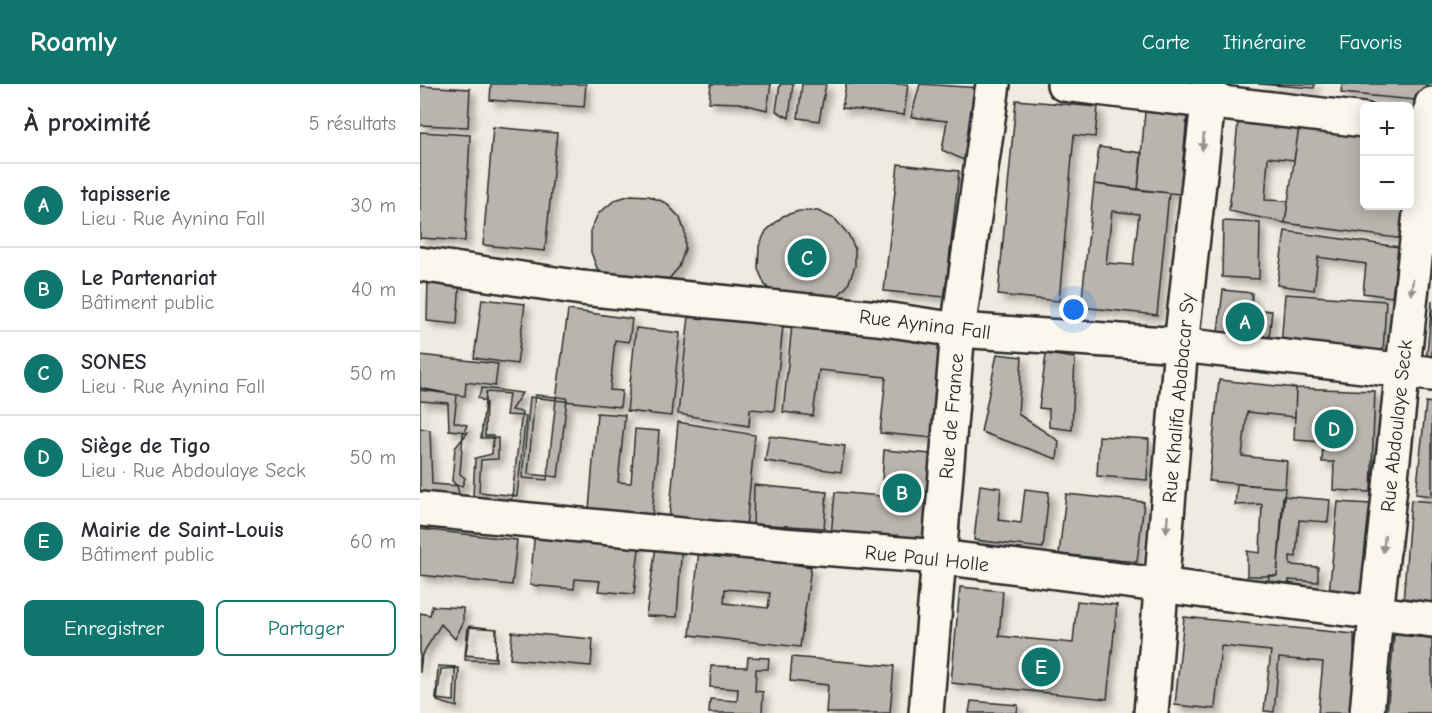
<!DOCTYPE html>
<html lang="fr">
<head>
<meta charset="utf-8">
<style>
  :root { --surface:#fff; --page:#f7f7f7; --text:#2b2b33; --muted:#7c7c81; --line:#e1e1e2; --accent:#0f766e }
  body { margin:0; font-family:"Comic Neue",sans-serif; background:var(--page); color:var(--text) }
  .controls { position:absolute; right:18px; top:18px; display:grid; overflow:hidden; border-radius:9px; box-shadow:0 3px 15px #0003 }
  .controls button { width:54px; height:54px; display:grid; place-items:center; padding:0; border:0; border-bottom:2px solid var(--line); background:var(--surface); color:var(--text); font:30px sans-serif }
  .you { position:absolute; left:654px; top:226px; width:21px; height:21px; margin:-15px; border:4px solid #fff; border-radius:50%; background:#1a73e8; box-shadow:0 0 0 9px #1a73e833 }
  .badge { display:grid; place-items:center; width:39px; height:39px; border-radius:50%; background:var(--accent); color:#fff; font-size:20px; font-weight:700 }
  .pin { position:absolute; translate:-50% -50%; border:3px solid #fff; box-shadow:0 2px 6px #0006 }
  .list { margin:0; padding:0; list-style:none }
  h2 { display:flex; justify-content:space-between; align-items:center; height:78px; margin:0; padding:0 24px; font-size:26px }
  h2 small { font-size:20px; font-weight:400; color:var(--muted) }
  .list li { display:grid; grid-template-columns:39px 1fr auto; gap:18px; align-items:center; box-sizing:border-box; height:84px; padding:0 24px; border-top:2px solid var(--line) }
  .list b { display:block; font-size:22px; white-space:nowrap }
  .list p { margin:0; font-size:20px; white-space:nowrap; color:var(--muted) }
  .list em { font-size:20px; font-style:normal; color:var(--muted) }
  .actions { display:flex; gap:12px; padding:18px 24px }
  .actions a { flex:1; padding:14px 0; border:2px solid var(--accent); border-radius:9px; text-align:center; font-size:21px; color:var(--accent) }
  .actions .main { background:var(--accent); color:#fff }
  .map { position:relative; flex:none; width:1012px; height:629px; overflow:hidden }
  header { display:flex; align-items:center; gap:36px; box-sizing:border-box; height:84px; padding:0 30px; background:var(--accent); color:#fff }
  header strong { font-size:28px }
  nav { display:flex; gap:33px; margin-inline-start:auto; font-size:21px }
  main { display:flex }
  aside { flex:1; background:var(--surface) }
  .map>svg:first-child { display:block }
  .building { fill:#b8b5ae; stroke:#2b2b2b; stroke-width:1.5; fill-rule:evenodd; filter:url(#shadow) }
  .lines { fill:none; stroke-linecap:round; stroke-linejoin:round }
  .minor-casing { stroke:#2b2b2b; stroke-width:38 }
  .minor { stroke:#fbf7ec; stroke-width:33 }
  .oneway { fill:#93918c }
  .labels { text-anchor:middle; stroke-width:5; stroke-linejoin:round; paint-order:stroke }
  .street-label { font-size:20px; fill:#2b2b2b; stroke:#fbf7ec }
</style>
</head>
<body>
<header>
<strong>Roamly</strong>
<nav><a>Carte</a><a>Itinéraire</a><a>Favoris</a></nav>
</header>
<main>
<aside>
<h2>À proximité<small>5 résultats</small></h2>
<ul class="list">
<li><span class="badge">A</span><div><b>tapisserie</b><p>Lieu · Rue Aynina Fall</p></div><em>30 m</em></li>
<li><span class="badge">B</span><div><b>Le Partenariat</b><p>Bâtiment public</p></div><em>40 m</em></li>
<li><span class="badge">C</span><div><b>SONES</b><p>Lieu · Rue Aynina Fall</p></div><em>50 m</em></li>
<li><span class="badge">D</span><div><b>Siège de Tigo</b><p>Lieu · Rue Abdoulaye Seck</p></div><em>50 m</em></li>
<li><span class="badge">E</span><div><b>Mairie de Saint-Louis</b><p>Bâtiment public</p></div><em>60 m</em></li>
</ul>
<div class="actions"><a class="main">Enregistrer</a><a>Partager</a></div>
</aside>
<div class="map">
<svg width="1012" height="629" viewBox="0 0 1012 629">
  <defs>
    <filter id="shadow"><feDropShadow dx="5.5" dy="5.5" stdDeviation="3" flood-color="#0004"/></filter>
  </defs>
  <rect width="100%" height="100%" fill="#eeebe0"/>
  <filter id="ink" filterUnits="userSpaceOnUse"><feTurbulence type="fractalNoise" baseFrequency=".0167" numOctaves="2"/><feDisplacementMap in="SourceGraphic" scale="12" xChannelSelector="R" yChannelSelector="G"/><feConvolveMatrix kernelMatrix="1 2 1 2 8 2 1 2 1" color-interpolation-filters="sRGB"/></filter>
  <g filter="url(#ink)">
    <path class="building" d="M71,0h95l-2,23 -94,-7z
      M291,0h60l-4,26 -28,-7 -30,-1z
      M360,0h13l-4,34 -13,-7z
      M382,0h24l-7,37 -21,-3z
      M426,0h62l-4,31 -62,-7z
      M500,0l61,4 -11,75 -28,-13 5,-29 -36,-4z
      M838,0h57l-1,4z
      M922,0h86l-2,17 -85,-8z
      M0,2l50,3 -2,38 -48,-2z
      M596,16l82,7 -3,30 -21,-2 -15,166 -61,-6z
      M725,28l42,4 -7,78 -42,-4z
      M818,39l61,4 -5,33 -26,-3 -3,43 23,1 -3,22 -56,-12z
      M73,43l64,6 -12,118 -62,-6z
      M879,43l65,9v70h45l-5,33 -119,-16z
      M0,48l50,3 -5,106 -45,-3z
      M679,63l43,6 -4,37 -44,-6z
      M478,80l61,7 -14,126 -61,-6z
      M674,100l75,9 -12,122 -76,-8zM692,127l27,3 -6,51 -27,-2z
      M211,111l18,1 17,7 14,15 5,15v16l-6,18 -12,14 -54,2 -16,-15 -6,-16v-23l7,-15 17,-14z
      M379,127h19l17,8 13,15 7,15v17l-7,19 -13,14 -54,2 -16,-16 -7,-16 1,-23 7,-15 17,-15z
      M803,137l37,2 -1,56 -37,-2z
      M865,147l114,16 -7,50 -29,-4 3,-29 -48,-7 -4,33 -37,-5z
      M8,192l32,4 -3,44 -30,-3z
      M803,206l29,3 -1,16 21,2 -3,26 -51,-5z
      M865,210l101,7 -3,52 -102,-7z
      M62,215l43,5 -8,60 -43,-6z
      M1012,217v63l-6,-1z
      M148,226l64,9 -3,23 -14,-2 -5,50 12,1 -2,16 -64,-7z
      M269,232l94,10 -9,85 -24,-2 -1,17 -71,-12z
      M372,241l153,17 -11,96 -54,-5 6,-56 -67,-7 -6,46 -30,-4z
      M216,244l44,5 -9,83 -44,-5z
      M577,270l25,3 -4,57 41,27 -2,18 -76,-27z
      M626,270l29,4 -3,72 -23,-3v-18l-10,-1z
      M0,271l78,9 -3,22 -29,-4 -1,14 -45,-6z
      M799,296l77,8 -1,29 -48,-5 -5,44 45,5 -2,27 -76,-7z
      M0,304l37,7 -3,27 13,3 -4,9 -3,40 5,4 -3,8 -30,-2 -2,-54 -10,-2z
      M62,304l40,5 -11,17 11,2 -11,92 -38,-8 2,-38 17,-4 1,-18h-8l1,-34 -8,-4z
      M876,304l79,3 -4,101 -38,-2 1,-28h-12l1,-20 -29,-2z
      M66,308l23,2 -3,21 20,1 -9,80 -38,-4 2,-32 17,-1v-21h-17z
      M115,311l32,3 -9,79 -30,-3z
      M110,313l26,3 -9,80 -25,-2z
      M0,317l28,2 1,27 19,2 -13,16 -3,33 5,5 2,7 -9,6 -25,-2 -5,-7z
      M1006,318l6,1v93l-16,-2z
      M177,329l28,2 -7,67 13,1 4,-54 24,2 -7,85 -63,-6z
      M258,338l77,13 -9,92 -77,-7z
      M349,352l76,10 -4,26 -76,-11z
      M679,352l50,3 -2,41 -50,-4z
      M464,366l47,4 -7,89 -93,-7 4,-44 46,4z
      M817,400l48,4 -8,88h-30v-25l13,2 2,-49 -27,1z
      M334,401l73,7 -3,36 -71,-4z
      M560,401l21,3 -3,32 23,3 4,-34 24,3 -6,56 -69,-8z
      M646,410l78,8 -7,60 -78,-8z
      M863,412l47,4 -2,22 -29,-2 -3,37 -6,-1v9l28,2v15l-29,-2v11l-21,-1 1,-15 8,1z
      M991,416l21,2v103l-29,-2z
      M918,418l33,2 -8,92 -34,-3z
      M0,445l97,11 -5,45 -92,-10z
      M115,446l105,9 -6,55 -36,-3 2,-10 -25,-2 -1,10 -44,-4z
      M237,455l25,4 -5,74 -31,-1z
      M279,466l112,17 -11,80 -110,-12zM305,505l45,4 -2,15 -44,-5z
      M540,503l43,4 -4,45 74,7 4,-42 40,4 -10,94 -156,-16z
      M12,522l31,2v15l-8,16 -14,-15 -19,31 -2,18v-60l10,2z
      M764,533l170,17 1,79h-37l5,-51 -44,-4 -5,54 -10,-1 7,-60 -50,-5 -6,63 -40,-4z
      M50,542l26,3v32l-31,-1z
      M48,543l29,2 -2,29 -30,-3z
      M92,548l81,7 -2,27 -81,-7z
      M974,551l38,3v75h-45z
      M328,573l21,1 -1,11h-12l-1,22 8,1 -1,21h-53l1,-14 27,2 1,-12 -28,-2 1,-21 36,1z
      M372,573l102,9 -4,47h-64l2,-28 -38,-4z
      M18,582l17,1 -1,34 -18,-2z
      M39,584l-2,39 -20,-6 4,-32z
      M551,617l47,4 -1,8h-48z"/>
    <g class="lines">
      <defs>
        <path id="minor" d="M644,0l300,36
          M0,180l162,24 295,30 81,12 223,15 251,29
          M0,425l362,36 158,12 492,63
          M506,629l32,-383 35,-246
          M731,629l30,-368 29,-261
          M947,629l9,-99 56,-510"/>
      </defs>
      <use href="#minor" class="minor-casing"/>
      <use href="#minor" class="minor"/>
    </g>
    <defs><path id="oneway-solid" d="M-6-.8H1V-3.2L6.5 0L1 3.2V.8H-6Z" transform="scale(1.5)"/></defs>
    <g class="oneway">
      <use href="#oneway-solid" transform="translate(783 58) rotate(96)"/>
      <use href="#oneway-solid" transform="translate(992 203) rotate(96)"/>
      <use href="#oneway-solid" transform="translate(747 440) rotate(94)"/>
      <use href="#oneway-solid" transform="translate(964 460) rotate(96)"/>
    </g>
  </g>
  <g class="labels">
    <g class="street-label">
      <text transform="translate(505 240) rotate(7)" y="7">Rue Aynina Fall</text>
      <text transform="translate(758 314) rotate(-85)" y="7">Rue Khalifa Ababacar Sy</text>
      <text transform="translate(531 332) rotate(-85)" y="7">Rue de France</text>
      <text transform="translate(976 342) rotate(-84)" y="7">Rue Abdoulaye Seck</text>
      <text transform="translate(507 474) rotate(6)" y="7">Rue Paul Holle</text>
    </g>
  </g>
</svg>
<div class="controls">
<button>+</button>
<button>−</button>
</div>
<div class="you"></div>
<div class="pin badge" style="left:825px;top:238px">A</div>
<div class="pin badge" style="left:482px;top:409px">B</div>
<div class="pin badge" style="left:387px;top:174px">C</div>
<div class="pin badge" style="left:914px;top:345px">D</div>
<div class="pin badge" style="left:621px;top:583px">E</div>
</div>
</main>
</body>
</html>
